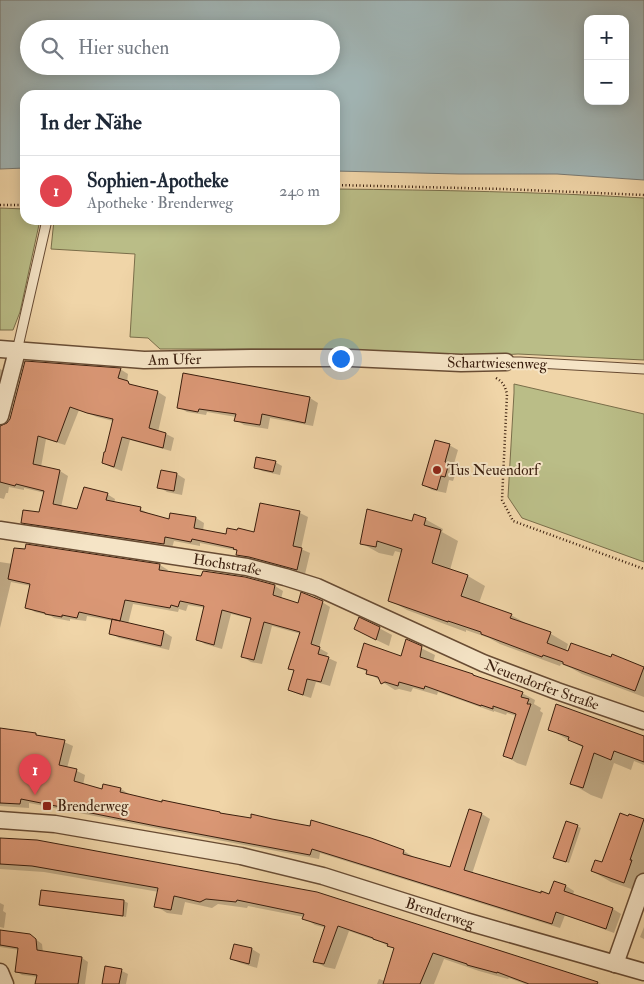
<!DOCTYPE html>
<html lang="de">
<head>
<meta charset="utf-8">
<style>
  :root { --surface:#fff; --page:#f2f2f3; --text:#1f2937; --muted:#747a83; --line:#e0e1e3; --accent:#2563eb }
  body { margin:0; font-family:"IM FELL Double Pica",serif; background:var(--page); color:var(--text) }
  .controls { position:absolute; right:15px; top:15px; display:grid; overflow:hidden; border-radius:10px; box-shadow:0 2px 12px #0003 }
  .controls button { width:45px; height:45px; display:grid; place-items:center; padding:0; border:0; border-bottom:1px solid var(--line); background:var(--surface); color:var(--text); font:25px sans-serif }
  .you { position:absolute; left:340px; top:358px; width:18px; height:18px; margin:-12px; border:4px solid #fff; border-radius:50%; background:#1a73e8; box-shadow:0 0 0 8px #1a73e833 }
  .badge { display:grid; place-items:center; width:32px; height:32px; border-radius:50%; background:var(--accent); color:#fff; font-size:16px; font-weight:700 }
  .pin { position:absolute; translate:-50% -41px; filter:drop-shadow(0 1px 2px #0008) }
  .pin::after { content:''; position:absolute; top:26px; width:18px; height:15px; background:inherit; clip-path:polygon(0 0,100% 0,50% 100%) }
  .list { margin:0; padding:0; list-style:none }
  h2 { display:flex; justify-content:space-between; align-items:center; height:65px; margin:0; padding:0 20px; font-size:21px }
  h2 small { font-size:16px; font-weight:400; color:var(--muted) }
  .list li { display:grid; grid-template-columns:32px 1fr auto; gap:15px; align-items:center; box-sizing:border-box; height:70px; padding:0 20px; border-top:1px solid var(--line) }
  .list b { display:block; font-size:19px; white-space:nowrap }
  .list p { margin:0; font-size:16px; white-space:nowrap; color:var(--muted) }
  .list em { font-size:16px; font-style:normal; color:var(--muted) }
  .icon { flex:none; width:28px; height:28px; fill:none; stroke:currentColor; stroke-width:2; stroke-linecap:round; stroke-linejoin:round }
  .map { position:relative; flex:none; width:644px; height:984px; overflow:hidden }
  .search { position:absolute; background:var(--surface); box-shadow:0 2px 12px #0003; left:20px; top:20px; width:320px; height:55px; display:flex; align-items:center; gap:12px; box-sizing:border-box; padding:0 18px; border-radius:28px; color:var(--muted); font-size:19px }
  .panel { position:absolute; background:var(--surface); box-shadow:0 2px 12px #0003; left:20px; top:90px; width:320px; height:135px; border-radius:15px }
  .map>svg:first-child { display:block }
  .green { fill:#babd87; stroke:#7a6e4a }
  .water { fill:#a1b5b5; stroke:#787972; fill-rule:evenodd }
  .shadow { fill:#0003 }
  .building { fill:#da9775; stroke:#3a1e0d }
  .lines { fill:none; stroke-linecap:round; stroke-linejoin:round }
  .lane-casing { stroke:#684c34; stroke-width:11 }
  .street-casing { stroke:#684c34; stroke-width:19 }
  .path { stroke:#3a1e0d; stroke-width:2.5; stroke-dasharray:1 2.5; stroke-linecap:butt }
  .lane { stroke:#f5e4c6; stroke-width:9 }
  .street { stroke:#f5e4c6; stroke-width:16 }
  .poi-dot { fill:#8f2418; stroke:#f5e4c6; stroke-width:2 }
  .labels { text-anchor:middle; stroke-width:4; stroke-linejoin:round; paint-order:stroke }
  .street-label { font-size:15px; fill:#3a1e0d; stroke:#f5e4c6 }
  .poi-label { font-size:15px; fill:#3a1e0d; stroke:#f5e4c6; text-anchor:start }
</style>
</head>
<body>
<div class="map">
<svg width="644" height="984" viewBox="0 0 644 984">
  <rect width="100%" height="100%" fill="#f0d5a8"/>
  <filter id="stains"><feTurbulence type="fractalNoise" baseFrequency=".004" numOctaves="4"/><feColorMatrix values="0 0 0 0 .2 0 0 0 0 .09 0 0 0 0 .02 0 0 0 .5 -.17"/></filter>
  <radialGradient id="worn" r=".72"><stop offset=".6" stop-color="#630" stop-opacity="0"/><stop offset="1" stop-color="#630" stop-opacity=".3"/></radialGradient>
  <path class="green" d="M335,189c103,1 206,3 309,9v162l-126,-6 -38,2 -141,-7h-179l-12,-11 -18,-1 5,-83 -84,-5 3,-29h281z
    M0,208l25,1v11h15l-20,92 -7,18h-13z
    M514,384l130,30v148l-122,-44 -14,-21 6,-104z"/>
  <path class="water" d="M0,0h644v180l-87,-6h-98l-124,-3v-76h-310v73l-25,1zM588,19h37v82h-37zM29,29h302v37h-302z"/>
  <path class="shadow" d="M0,369l10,5 -10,38z
    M120,369l8,5 -1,8 8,5 23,5 8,5 -8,35 8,2 8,4 -3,13 -41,-11 -8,31 -11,-4 -8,-4 10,-42 -16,-4 -18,-7 -14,35 -19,-6 -5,28 19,4 8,5 -7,31 16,3 30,-16 8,5 -1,4 26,6 8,4v2l22,5 1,-6 25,4 8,5 -1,8 24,5 28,-3 6,-29 39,9 8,4 -7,32 9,4 -5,21 -46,-13 -13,-2 -8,-4 1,-4 -39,-8v3l-26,-5 -2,7 -142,-21 -8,-5 17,-8 6,-21 -21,-5v2l-15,-3 -1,6h-2l-2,6 -4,-1v-71z
    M310,398l8,5 -5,23 -43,-8 -2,11 -24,-4 -8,-5v-3l-29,-5 -1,3 -19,-3 -9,-5z
    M449,445l9,5 -5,17 4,2 -4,12 -4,-1 -3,13 -14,-3 -8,-5z
    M275,462l7,4 -2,9 -18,-4 -7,-4z
    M177,474l8,5 -3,16 -15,-3 -8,-5z
    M425,519l18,10 -1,3 16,9 -8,29 18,6 17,10 -6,17 32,12 18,10 22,9 17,10 -2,7 45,8 1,-3 32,12v29l-62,-23 -11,-6 -10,-4 -1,2 -60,-22 -11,-6 -23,-8v2l-59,-22 -18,-10 13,-47 -7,-2 -2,5 -14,-3 -18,-10z
    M0,562l13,2 147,1 8,5 -1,2 108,14 8,5 -2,8 18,5 23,-2 8,5 -11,41 9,5 -2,4 11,5 -7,24 -14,-4 -5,16 -13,-4 -9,-4 6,-19 -5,-3 11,-34 -29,-8 -10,38 -11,-2 -8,-5 9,-38 -21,-5 -9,35 -17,-5 -8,-5 8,-31 -17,-3 -2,6 -7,-2 -1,3 -45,-8 -5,20 36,8 8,5 -3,13 -50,-12 -9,-5 3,-12 -26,-5 -1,5 -16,-2v2l-16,-3 -3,-2 -16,-4 -8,-5 4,-21 -20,-4 -11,46z
    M379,628l13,7 -3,11 -21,-10z
    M407,641l28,14 -2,8 89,30 13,7 -1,4 7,4 -1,3 3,2 -17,53 -9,-3 -13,-8 12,-39 -9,-3 -1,2 -12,-4v1l-56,-20 -1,3 -24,-7 -2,4 -12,-3 -4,1 -36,-23 42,-9z
    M0,729l36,5 3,2 25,6 9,4 -6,22 10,3 8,4 -2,10 19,6 2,-5 17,3 8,5v1l34,8 207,36 34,12 8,5 -1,2 40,11 19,-58 12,3 8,5 -18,55 78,22 5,-13 11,3 8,5 -1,4 40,14 8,5 -7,19 -49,-18 -5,13 -240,-75 -1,6 -154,-29 -136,-27v5l-29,-2z
    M550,730l94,7v28l-10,-4 -3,9 -17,-7 -12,36 -11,-4 -19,-11 12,-36z
    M630,816l14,5v69l-1,3 -32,-11 -19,-11 11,-7z
    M577,826l4,2 -12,35 -14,-5z
    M0,839l317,55 284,90h-76l-16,-6 -1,1 -29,-8 -35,-12 -10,25h-57l2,-5 6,2 10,-32 -15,-7 -31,-11 -14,38 -10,-2 -11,-6 12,-33 -11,-3 -11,-7v-1l-56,-11 -1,2 -29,-4 -6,4 -27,-6 -3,13 -15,-2 -11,-7 3,-14 -115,-20 -44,-3z
    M42,891l82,10 4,2 -2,14 -82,-11 -4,-2z
    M0,903l4,2 -1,6 3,2 -2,15 -4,-1z
    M644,927v12l-4,-2z
    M0,931l30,4 12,9 1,9 39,5 6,4 -3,22h-48l1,-7 -16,-2 -6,-4 3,-21 -19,-3z
    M252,949l8,5 -3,14 -17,-5 -8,-4z
    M106,967l16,4 6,3 -2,10h-23z"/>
  <path class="building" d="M25,361l96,7 -3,10 10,3 1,3 29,7 -9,37 17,5 -3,15 -41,-11 -8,30 -12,-4 2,-11h1l8,-33 -26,-6 -17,-6 -13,35 -19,-6 -5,28 27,6 -7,34 24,5 7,-22 24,6 -2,7 35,7 -1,4 29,8 1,-6 26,4 -2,11 32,6 1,-6 10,2 1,-2 16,4 6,-29 40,8 -7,35 9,2 -5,22 -48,-13 -13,-2 1,-5 -4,-1 1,-1 -42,-9 -1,3 -26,-5 -1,7 -143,-21 2,-13 16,2 5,-21 -28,-7 -1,2 -15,-4v-56l7,-3 3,-4z
    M183,373l127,24 -5,26 -43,-9 -2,11 -26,-4 2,-7 -37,-5 -1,3 -21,-4z
    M435,440l15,4 -5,18 4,1 -4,14 -4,-1 -4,14 -15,-5z
    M256,457l20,4 -3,11 -19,-4z
    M161,470l16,3 -3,18 -17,-3z
    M367,509l45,12 2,-7 12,4 -2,7 17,5 -9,33 36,12 -7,21 51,18 -2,4 41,14 -4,11 21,8 3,-8 40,14 1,-3 32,13 -9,24 -72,-27v-2l-20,-7 -1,2 -61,-23v-2l-33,-11v1l-60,-21 14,-52 -25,-8 -1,6 -16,-3z
    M26,544l134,20 -1,6 42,6 2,-5 42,6 30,8 -2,10 25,8 3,-11 22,9 -12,43 9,3 -2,7 11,3 -8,25 -14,-3 -4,16 -15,-5 6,-20 -6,-1 12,-37 -36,-10 -10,38 -13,-3 10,-39 -29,-8 -8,35 -18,-5 8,-34 -24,-5 -2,6 -7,-2 -1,3 -45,-8 -5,21 -41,-9 -2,6 -15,-3v2l-17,-3v-1l-20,-5 5,-24 -22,-5 6,-31 11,1z
    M359,617l21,10 -4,13 -22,-11z
    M112,619l52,12 -3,15 -52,-12z
    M406,639l16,7 -2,11 53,17v1l50,17 -2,5 8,2 -2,5h4l-19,55 -9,-3 13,-42 -23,-8v3l-12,-4v1l-56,-20 -1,3 -25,-7 -1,4 -13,-4 -4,2 -3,-7 -12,-3 1,-4 -10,-3 7,-24 37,13z
    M556,704l88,32v26l-30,-11 -3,9 -17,-7 -11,35 -13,-4 13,-38 -15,-6 1,-3 -21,-7z
    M0,728l36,5v2l29,5 -6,25 18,4 -3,12 28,8 1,-5 18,4 -1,4 42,10v-2l58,12v1l31,5v-4l21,5 38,7 1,-6 60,18 33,12 -1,4 47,13 19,-58 13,4 -18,57 77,23v-2l8,3 5,-13 12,4 -2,6 49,17 -7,21 -50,-17 -4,12 -240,-75 -2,6 -154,-29 -135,-27 -1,5 -20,-1z
    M620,813l8,3 1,-2 15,5 -14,41h2l-8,23 -33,-12 4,-11 7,2z
    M566,821l12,4 -12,37 -13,-4z
    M0,838l37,2 280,52 281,90 -1,2h-68l-32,-12v1l-30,-8v-1l-34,-11 -13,31h-37l11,-36 -7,-2 1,-2 -15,-5v-1l-35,-12 -14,38 -11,-2 12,-36 -23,-7 2,-5 -67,-14 -1,2 -30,-3 -6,3 -26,-6 -3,14 -17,-3 4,-19 -126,-22 -32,-2z
    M41,890l83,10 -1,16 -84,-11z
    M0,930l30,4 6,5 1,11 45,7 -4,27h-43l2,-9 -22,-3 3,-24 -18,-3z
    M234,944l18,4 -3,16 -19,-5z
    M105,966l17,3 -3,15h-17z"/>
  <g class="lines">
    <defs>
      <path id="lane" d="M17,351l30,-131
        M506,362h14l124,7"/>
      <g id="street">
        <path id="s1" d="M0,349l144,11 107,-2h100l110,5 45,-1"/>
        <path d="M0,416l17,-65"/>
        <path id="s2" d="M0,530l247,37 38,10 32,10 166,76 74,28 87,30"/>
        <path id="s3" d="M0,820l55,4 186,32 82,20 142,45 179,51"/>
        <path d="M615,964l29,-82"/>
        <path d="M0,972l5,12"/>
      </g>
    </defs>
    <use href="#lane" class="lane-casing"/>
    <use href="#street" class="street-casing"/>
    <path class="path" d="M335,185l169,4 140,6
      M0,205h25
      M496,378c7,4 9,8 11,16l-5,106 11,21 131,48"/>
    <use href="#lane" class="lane"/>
    <use href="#street" class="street"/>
  </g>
  <g class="poi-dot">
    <circle cx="437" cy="470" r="5"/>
    <rect x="42" y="801" width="10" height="10" rx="2.5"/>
  </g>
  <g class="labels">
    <g class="street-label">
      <text dy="5" stroke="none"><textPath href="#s1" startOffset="175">Am Ufer</textPath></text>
      <text transform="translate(497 363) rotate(1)" y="5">Schartwiesenweg</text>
      <text dy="5" stroke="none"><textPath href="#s2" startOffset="230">Hochstraße</textPath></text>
      <text dy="5" stroke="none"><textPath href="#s2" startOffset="568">Neuendorfer Straße</textPath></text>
      <text dy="5" stroke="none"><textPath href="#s3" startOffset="451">Brenderweg</textPath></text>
    </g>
    <g class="poi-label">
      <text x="447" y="475">Tus Neuendorf</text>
      <text x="57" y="811">Brenderweg</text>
    </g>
  </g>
  <rect width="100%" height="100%" filter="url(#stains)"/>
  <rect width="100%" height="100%" fill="url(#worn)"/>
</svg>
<div class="controls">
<button>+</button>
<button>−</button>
</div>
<div class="you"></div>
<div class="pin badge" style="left:35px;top:795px;background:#e0444e">1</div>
<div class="search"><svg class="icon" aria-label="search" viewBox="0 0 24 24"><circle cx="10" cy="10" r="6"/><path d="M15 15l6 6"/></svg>Hier suchen</div>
<section class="panel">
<h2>In der Nähe<small></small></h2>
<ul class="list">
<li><span class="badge" style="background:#e0444e">1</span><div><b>Sophien-Apotheke</b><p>Apotheke · Brenderweg</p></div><em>240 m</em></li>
</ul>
</section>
</div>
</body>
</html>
